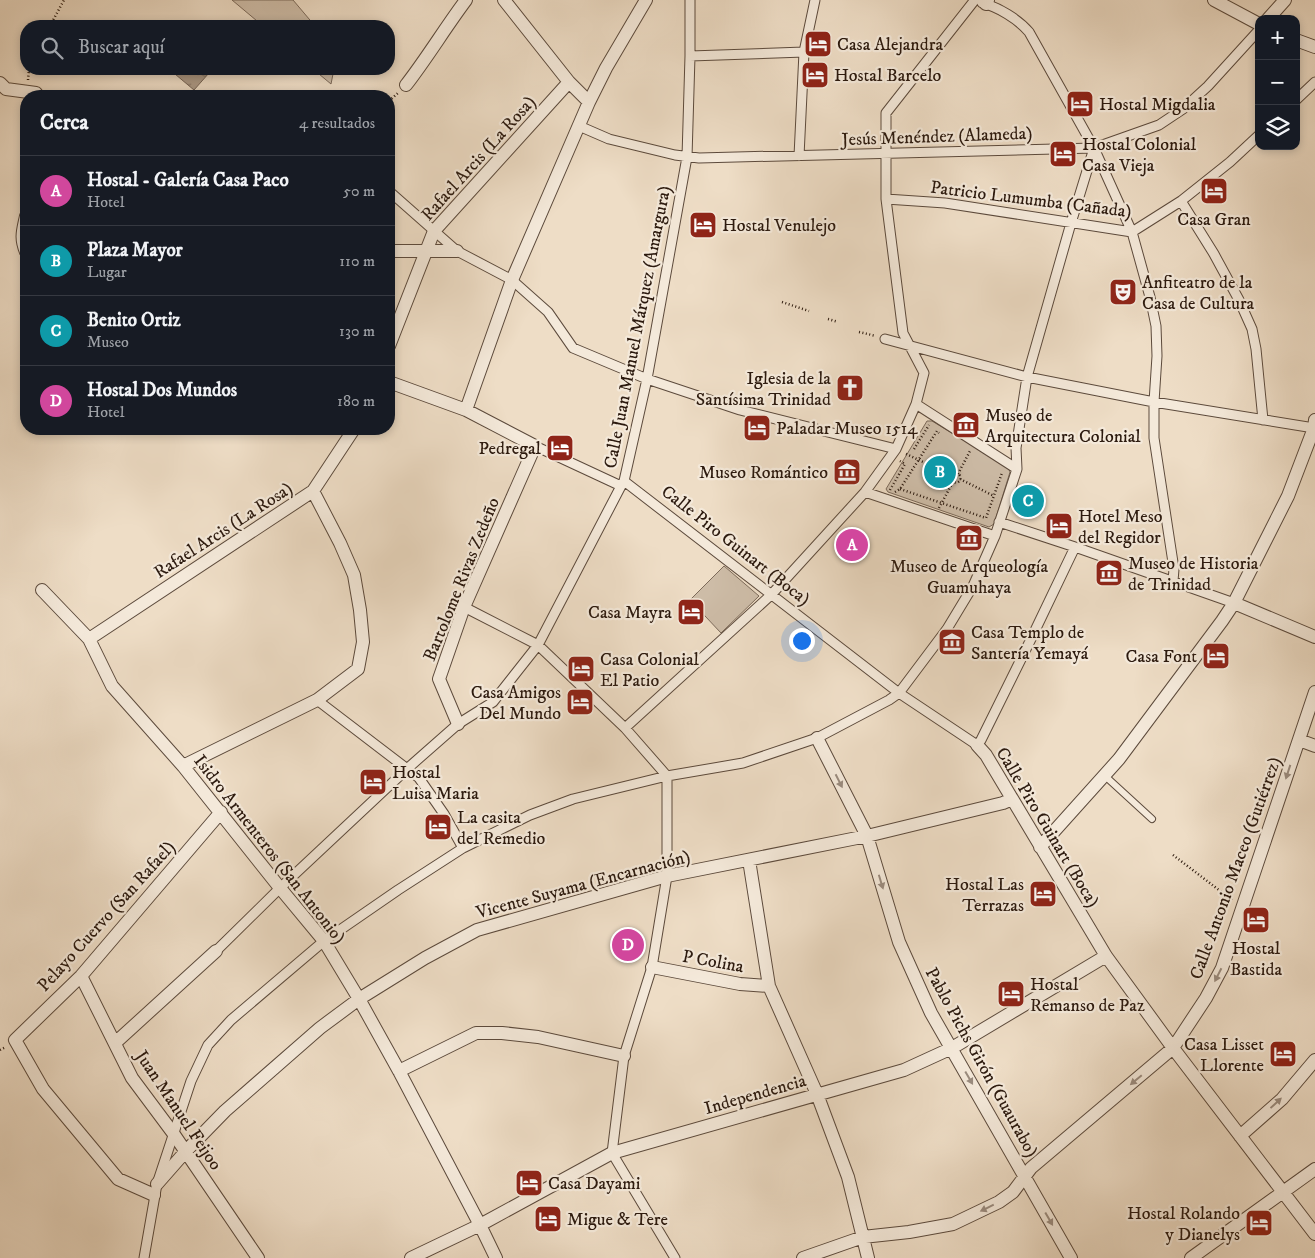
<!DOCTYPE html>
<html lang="es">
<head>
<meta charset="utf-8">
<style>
  :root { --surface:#171b24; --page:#242831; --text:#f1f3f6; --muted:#9ea1a6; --line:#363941; --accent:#c59692 }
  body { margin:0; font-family:"IM FELL DW Pica",serif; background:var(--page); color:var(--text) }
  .controls { position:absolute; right:15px; top:15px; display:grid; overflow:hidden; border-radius:10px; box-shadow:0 2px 8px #0003 }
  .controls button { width:45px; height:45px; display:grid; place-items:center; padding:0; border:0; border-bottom:1px solid var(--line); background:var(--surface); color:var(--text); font:25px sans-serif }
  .you { position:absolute; left:801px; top:640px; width:18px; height:18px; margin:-12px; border:4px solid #fff; border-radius:50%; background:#1a73e8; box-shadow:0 0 0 8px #1a73e833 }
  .badge { display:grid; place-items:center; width:32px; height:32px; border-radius:50%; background:var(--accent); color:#fff; font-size:16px; font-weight:700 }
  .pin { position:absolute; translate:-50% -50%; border:2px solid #fff; box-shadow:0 1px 5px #0006 }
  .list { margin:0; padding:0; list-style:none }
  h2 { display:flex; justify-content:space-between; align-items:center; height:65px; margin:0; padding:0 20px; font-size:21px }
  h2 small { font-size:16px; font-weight:400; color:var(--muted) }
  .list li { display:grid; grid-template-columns:32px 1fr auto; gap:15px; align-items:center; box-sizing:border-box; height:70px; padding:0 20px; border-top:1px solid var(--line) }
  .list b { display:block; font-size:19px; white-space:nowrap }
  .list p { margin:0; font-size:16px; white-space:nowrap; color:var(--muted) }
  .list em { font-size:16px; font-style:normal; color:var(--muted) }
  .icon { flex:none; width:28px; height:28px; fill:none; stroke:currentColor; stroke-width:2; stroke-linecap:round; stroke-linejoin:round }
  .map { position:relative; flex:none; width:1315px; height:1258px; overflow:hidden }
  .search { position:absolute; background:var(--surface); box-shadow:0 2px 8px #0003; left:20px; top:20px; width:375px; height:55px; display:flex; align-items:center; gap:12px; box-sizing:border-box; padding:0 18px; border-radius:20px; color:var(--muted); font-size:19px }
  .panel { position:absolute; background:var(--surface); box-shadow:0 2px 8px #0003; left:20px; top:90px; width:375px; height:345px; border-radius:20px }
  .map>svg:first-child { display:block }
  .green { fill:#cdbca7; stroke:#7c6a5a }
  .water { fill:url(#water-ripples); stroke:#786657 }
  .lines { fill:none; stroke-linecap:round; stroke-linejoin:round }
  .service-casing { stroke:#5c4a3c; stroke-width:8 }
  .pedestrian-casing { stroke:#5c4a3c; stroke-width:11 }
  .minor-casing { stroke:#5c4a3c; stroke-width:14 }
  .path { stroke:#2b190e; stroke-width:2.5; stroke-dasharray:1 2.5; stroke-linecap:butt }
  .service { stroke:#f4e9da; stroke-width:6 }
  .pedestrian { stroke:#f4e9da; stroke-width:9 }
  .minor { stroke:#f4e9da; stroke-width:12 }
  .oneway { fill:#9a8b7e }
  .labels { text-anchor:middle; stroke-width:4.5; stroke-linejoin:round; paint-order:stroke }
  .poi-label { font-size:18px; fill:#2b190e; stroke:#f4e9da; text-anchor:start }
  .street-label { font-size:18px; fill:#2b190e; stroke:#f4e9da }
</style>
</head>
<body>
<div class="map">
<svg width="1315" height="1258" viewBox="0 0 1315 1258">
  <defs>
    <pattern id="water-ripples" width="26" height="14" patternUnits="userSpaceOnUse" patternTransform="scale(1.25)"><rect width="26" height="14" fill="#ac9a87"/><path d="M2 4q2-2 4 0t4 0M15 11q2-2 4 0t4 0" fill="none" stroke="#8c7d6d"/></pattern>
  </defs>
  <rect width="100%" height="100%" fill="#eeddc6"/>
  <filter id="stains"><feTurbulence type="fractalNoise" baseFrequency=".004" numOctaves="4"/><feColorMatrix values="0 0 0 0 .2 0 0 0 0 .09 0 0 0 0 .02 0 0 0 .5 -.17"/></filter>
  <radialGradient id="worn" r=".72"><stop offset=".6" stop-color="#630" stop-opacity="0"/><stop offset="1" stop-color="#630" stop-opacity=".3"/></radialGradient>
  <path class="green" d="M232,0h61l22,26h-52z
    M313,69h21l-3,15z
    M927,421h5l76,46 2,5 -16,52 -5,3 -101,-35 -2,-3z
    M724,566l35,30 -38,37 -31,-33z"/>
  <path class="water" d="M169,69h35l5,4 -15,17z"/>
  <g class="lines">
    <defs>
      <path id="service" d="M1104,775l48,44"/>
      <path id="pedestrian" d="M982,3c16,4 36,16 47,29l65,116 38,84 18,65 6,29 1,30 -3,46v36l20,131 -1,12
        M690,56l114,-4
        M1296,100l19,-18
        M579,126l30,13 66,16 24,3 395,-10 65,-23 24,-16 25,-23 51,-56
        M799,156l5,-104 11,-52
        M389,191l68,60 55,29 36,32 25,36 74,31 93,31 156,39
        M886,199l59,4 187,29 49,-31 49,-39 29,-27
        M1181,201l33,53 25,46 13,29 4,20 7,71
        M885,339l142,38 127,25 160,26
        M916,404l101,65
        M535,446l86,40
        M624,481l275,212 78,52 4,-5 49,-99 45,-94
        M865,492l130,44
        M999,522l76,25 159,56
        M464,607l74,38 87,83 42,48v100l-15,91 -28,89 -12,97 63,105
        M317,700l102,78 25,36 19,34
        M625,728l146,-133 94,-103 31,-43 20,-45 8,-31 -21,-40 -17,-134v-86l88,-112
        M216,951l64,-63 128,-120 50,-44 35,-22 45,-57 83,-159 3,-5 23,-102 40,-222 3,-101v-56
        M144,1258l13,-74 34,-103 17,-36 23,-25 93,-79 74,-51 65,-42 67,-33 43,-16 94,-23 76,-13 74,-25 72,-38 10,-7 48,-64 26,-43 22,-50 22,-67 -1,-21 11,-71 44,-154 23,-75"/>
      <path id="minor" d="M504,0l65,82 20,20
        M1214,0l45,24
        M986,4l2,-4
        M1268,19l17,-19
        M1296,40l19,7
        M0,83l6,6 30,4 2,3
        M406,85c21,-27 39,-57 60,-85
        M26,216c-3,15 -6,21 0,36
        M389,251h68
        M389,346l45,-115 135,-149
        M389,382l77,28 69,36 -71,161 -25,72 19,45
        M466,410l46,-130 77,-178 17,-34 40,-68
        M42,590l47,49 23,47 71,80 97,122 44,53 35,58 40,72 81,154 16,33
        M1234,603l81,34
        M89,639l224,-148 41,-62
        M817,738l50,98 32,106 32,71 140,245
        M1299,740l16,6
        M977,745l9,10 120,201 67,92 142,186
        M183,766l134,-66 41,-31 5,-27 -3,-32 -6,-35 -14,-32 -27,-52
        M1040,847l79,-88 103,-138 12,-18 54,-107 26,-68 1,-8
        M749,860l20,126 48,108 31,83 20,81
        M652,967l88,17 29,2
        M81,976l51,102 41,55 85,125
        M115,1043l101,-92
        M399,1071l77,-38h26l36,4 86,19
        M1240,1136l42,-37 33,-39
        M157,1184l29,-33 39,-40 95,-83 39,-29 66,-41 52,-28 190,-54 200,-40 136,-33 9,-4
        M154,1195l-36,-16 -75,-90 -28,-49 66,-64 140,-164
        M411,1258l69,-33 132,-72 292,-83 48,-22 154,-92
        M803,1258l60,-21 46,-5 44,-8 46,-22 14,-10 18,-24 142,-120 33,-50 16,-30 93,-276
        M1191,1258l124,-89"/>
    </defs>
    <use href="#service" class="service-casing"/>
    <use href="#pedestrian" class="pedestrian-casing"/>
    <use href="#minor" class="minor-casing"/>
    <path class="path" d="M50,26l14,-26
      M28,80l1,-11
      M389,101l9,-8
      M782,302l27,9
      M828,319l10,3
      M859,332l17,4
      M914,449l15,-24
      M906,454l45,21
      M951.5 478a4.5 4.5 0 1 1 9 0a4.5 4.5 0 1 1-9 0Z
      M958,474l12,-23
      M960,479l34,17
      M900,489l86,29 16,-45 -1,-1
      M890,490l15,-26 -5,-3
      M895,492l5,-3 37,-58 2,2
      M939,508l14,-26
      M1173,855l59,45
      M0,1050l6,-3"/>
    <use href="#service" class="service"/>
    <use href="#pedestrian" class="pedestrian"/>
    <use href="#minor" class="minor"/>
  </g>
  <defs><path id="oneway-solid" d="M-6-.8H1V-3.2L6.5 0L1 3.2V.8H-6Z" transform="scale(1.25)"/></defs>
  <g class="oneway">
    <use href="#oneway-solid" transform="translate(1288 772) rotate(108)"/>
    <use href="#oneway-solid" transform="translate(839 781) rotate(63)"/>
    <use href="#oneway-solid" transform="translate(881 882) rotate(73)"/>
    <use href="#oneway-solid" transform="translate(1218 975) rotate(117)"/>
    <use href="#oneway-solid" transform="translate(969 1078) rotate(60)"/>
    <use href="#oneway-solid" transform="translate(1136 1080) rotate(140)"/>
    <use href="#oneway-solid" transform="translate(1276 1103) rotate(-43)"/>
    <use href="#oneway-solid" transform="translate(987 1208) rotate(154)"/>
    <use href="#oneway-solid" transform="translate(1049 1219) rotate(60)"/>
  </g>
  <defs>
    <symbol id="hotel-square" viewBox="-11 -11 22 22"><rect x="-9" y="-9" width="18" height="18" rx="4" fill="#8f2418" stroke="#f4e9da"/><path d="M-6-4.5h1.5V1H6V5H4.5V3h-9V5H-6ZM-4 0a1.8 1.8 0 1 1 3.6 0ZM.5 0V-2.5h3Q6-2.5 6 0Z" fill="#fff"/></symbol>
    <symbol id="theatre-square" viewBox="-11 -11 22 22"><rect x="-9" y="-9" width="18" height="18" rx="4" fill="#8f2418" stroke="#f4e9da"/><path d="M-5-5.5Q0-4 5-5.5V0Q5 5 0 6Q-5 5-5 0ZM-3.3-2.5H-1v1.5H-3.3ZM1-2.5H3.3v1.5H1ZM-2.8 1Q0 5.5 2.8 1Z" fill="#fff"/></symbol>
    <symbol id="church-square" viewBox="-11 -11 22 22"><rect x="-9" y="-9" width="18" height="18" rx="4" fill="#8f2418" stroke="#f4e9da"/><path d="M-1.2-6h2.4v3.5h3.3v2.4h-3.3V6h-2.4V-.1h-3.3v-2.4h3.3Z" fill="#fff"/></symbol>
    <symbol id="museum-square" viewBox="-11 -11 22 22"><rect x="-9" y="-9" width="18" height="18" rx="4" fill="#8f2418" stroke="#f4e9da"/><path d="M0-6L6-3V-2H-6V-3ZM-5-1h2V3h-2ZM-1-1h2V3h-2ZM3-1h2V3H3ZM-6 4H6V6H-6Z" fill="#fff"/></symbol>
  </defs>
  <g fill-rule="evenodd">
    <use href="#hotel-square" x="802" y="28" width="32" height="32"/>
    <use href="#hotel-square" x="799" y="59" width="32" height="32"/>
    <use href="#hotel-square" x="1064" y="88" width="32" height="32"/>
    <use href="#hotel-square" x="1047" y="138" width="32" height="32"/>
    <use href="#hotel-square" x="1198" y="175" width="32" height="32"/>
    <use href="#hotel-square" x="687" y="209" width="32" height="32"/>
    <use href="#theatre-square" x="1107" y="276" width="32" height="32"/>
    <use href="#church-square" x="834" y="372" width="32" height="32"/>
    <use href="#museum-square" x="950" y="409" width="32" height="32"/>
    <use href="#hotel-square" x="741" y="412" width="32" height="32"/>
    <use href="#hotel-square" x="544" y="432" width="32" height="32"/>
    <use href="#museum-square" x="831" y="456" width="32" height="32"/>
    <use href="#hotel-square" x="1043" y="510" width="32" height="32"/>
    <use href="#museum-square" x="953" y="522" width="32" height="32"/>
    <use href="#museum-square" x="1093" y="557" width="32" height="32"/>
    <use href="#hotel-square" x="675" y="596" width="32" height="32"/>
    <use href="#museum-square" x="936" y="626" width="32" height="32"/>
    <use href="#hotel-square" x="1200" y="640" width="32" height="32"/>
    <use href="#hotel-square" x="565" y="653" width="32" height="32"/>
    <use href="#hotel-square" x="564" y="686" width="32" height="32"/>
    <use href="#hotel-square" x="357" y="766" width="32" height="32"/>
    <use href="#hotel-square" x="422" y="811" width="32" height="32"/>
    <use href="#hotel-square" x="1027" y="878" width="32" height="32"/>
    <use href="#hotel-square" x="1240" y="904" width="32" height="32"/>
    <use href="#hotel-square" x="995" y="978" width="32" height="32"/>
    <use href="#hotel-square" x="1267" y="1038" width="32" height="32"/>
    <use href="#hotel-square" x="513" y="1167" width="32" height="32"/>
    <use href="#hotel-square" x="532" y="1203" width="32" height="32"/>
    <use href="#hotel-square" x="1243" y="1207" width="32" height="32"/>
  </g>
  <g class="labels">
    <g class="poi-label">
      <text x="837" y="50">Casa Alejandra</text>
      <text x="834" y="81">Hostal Barcelo</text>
      <text x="1099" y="110">Hostal Migdalia</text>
      <text x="1082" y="150">Hostal Colonial<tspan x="1082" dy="21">Casa Vieja</tspan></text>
      <text x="1214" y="225" text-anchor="middle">Casa Gran</text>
      <text x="722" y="231">Hostal Venulejo</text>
      <text x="1142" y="288">Anfiteatro de la<tspan x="1142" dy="21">Casa de Cultura</tspan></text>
      <text x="831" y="384" text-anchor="end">Iglesia de la<tspan x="831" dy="21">Santísima Trinidad</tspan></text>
      <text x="985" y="421">Museo de<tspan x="985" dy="21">Arquitectura Colonial</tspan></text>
      <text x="776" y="434">Paladar Museo 1514</text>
      <text x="541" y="454" text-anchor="end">Pedregal</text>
      <text x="828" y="478" text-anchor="end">Museo Romántico</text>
      <text x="1078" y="522">Hotel Meso<tspan x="1078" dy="21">del Regidor</tspan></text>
      <text x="1128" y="569">Museo de Historia<tspan x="1128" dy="21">de Trinidad</tspan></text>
      <text x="969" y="572" text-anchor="middle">Museo de Arqueología<tspan x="969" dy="21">Guamuhaya</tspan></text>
      <text x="672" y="618" text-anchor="end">Casa Mayra</text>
      <text x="971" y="638">Casa Templo de<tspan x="971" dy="21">Santería Yemayá</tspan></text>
      <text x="1197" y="662" text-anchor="end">Casa Font</text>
      <text x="600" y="665">Casa Colonial<tspan x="600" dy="21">El Patio</tspan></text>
      <text x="561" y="698" text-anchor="end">Casa Amigos<tspan x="561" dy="21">Del Mundo</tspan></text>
      <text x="392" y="778">Hostal<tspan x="392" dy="21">Luisa Maria</tspan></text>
      <text x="457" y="823">La casita<tspan x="457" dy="21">del Remedio</tspan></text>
      <text x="1024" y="890" text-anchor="end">Hostal Las<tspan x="1024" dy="21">Terrazas</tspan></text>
      <text x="1256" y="954" text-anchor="middle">Hostal<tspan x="1256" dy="21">Bastida</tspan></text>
      <text x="1030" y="990">Hostal<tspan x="1030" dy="21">Remanso de Paz</tspan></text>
      <text x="1264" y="1050" text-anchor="end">Casa Lisset<tspan x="1264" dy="21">Llorente</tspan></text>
      <text x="548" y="1189">Casa Dayami</text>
      <text x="1240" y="1219" text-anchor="end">Hostal Rolando<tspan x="1240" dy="21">y Dianelys</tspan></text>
      <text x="567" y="1225">Migue &amp; Tere</text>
    </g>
    <g class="street-label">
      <text transform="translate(937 136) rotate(-2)" y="6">Jesús Menéndez (Alameda)</text>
      <text transform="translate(478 158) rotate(-48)" y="6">Rafael Arcis (La Rosa)</text>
      <text transform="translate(1031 199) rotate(7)" y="6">Patricio Lumumba (Cañada)</text>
      <text transform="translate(637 327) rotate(-79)" y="6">Calle Juan Manuel Márquez (Amargura)</text>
      <text transform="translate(223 530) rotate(-33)" y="6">Rafael Arcis (La Rosa)</text>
      <text transform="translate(736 545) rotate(38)" y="6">Calle Piro Guinart (Boca)</text>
      <text transform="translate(461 579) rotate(-68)" y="6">Bartolome Rivas Zedeño</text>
      <text transform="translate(1048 827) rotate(59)" y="6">Calle Piro Guinart (Boca)</text>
      <text transform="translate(270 849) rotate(52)" y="6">Isidro Armenteros (San Antonio)</text>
      <text transform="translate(1235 868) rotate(-70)" y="6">Calle Antonio Maceo (Gutiérrez)</text>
      <text transform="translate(583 884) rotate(-15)" y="6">Vicente Suyama (Encarnación)</text>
      <text transform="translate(106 916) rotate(-48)" y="6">Pelayo Cuervo (San Rafael)</text>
      <text transform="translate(713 961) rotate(10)" y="6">P Colina</text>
      <text transform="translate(982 1062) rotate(61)" y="6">Pablo Pichs Girón (Guaurabo)</text>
      <text transform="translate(755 1094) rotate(-16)" y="6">Independencia</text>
      <text transform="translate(179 1110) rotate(56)" y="6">Juan Manuel Feijoo</text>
    </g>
  </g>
  <rect width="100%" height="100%" filter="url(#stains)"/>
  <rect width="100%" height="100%" fill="url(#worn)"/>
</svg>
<div class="controls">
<button>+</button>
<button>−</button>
<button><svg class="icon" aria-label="layers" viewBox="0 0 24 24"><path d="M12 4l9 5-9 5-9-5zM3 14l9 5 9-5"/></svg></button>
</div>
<div class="you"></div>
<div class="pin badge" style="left:852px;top:545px;background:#d1479c">A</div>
<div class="pin badge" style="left:940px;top:472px;background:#0f9aa8">B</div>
<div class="pin badge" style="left:1028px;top:501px;background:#0f9aa8">C</div>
<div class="pin badge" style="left:628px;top:945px;background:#d1479c">D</div>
<div class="search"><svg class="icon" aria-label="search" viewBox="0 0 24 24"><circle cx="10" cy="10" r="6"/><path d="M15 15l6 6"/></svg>Buscar aquí</div>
<section class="panel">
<h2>Cerca<small>4 resultados</small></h2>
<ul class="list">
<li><span class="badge" style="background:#d1479c">A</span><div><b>Hostal - Galería Casa Paco</b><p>Hotel</p></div><em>50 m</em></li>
<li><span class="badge" style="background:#0f9aa8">B</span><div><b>Plaza Mayor</b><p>Lugar</p></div><em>110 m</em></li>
<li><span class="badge" style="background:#0f9aa8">C</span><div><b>Benito Ortiz</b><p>Museo</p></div><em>130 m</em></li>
<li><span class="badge" style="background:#d1479c">D</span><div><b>Hostal Dos Mundos</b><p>Hotel</p></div><em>180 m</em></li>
</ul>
</section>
</div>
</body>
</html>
